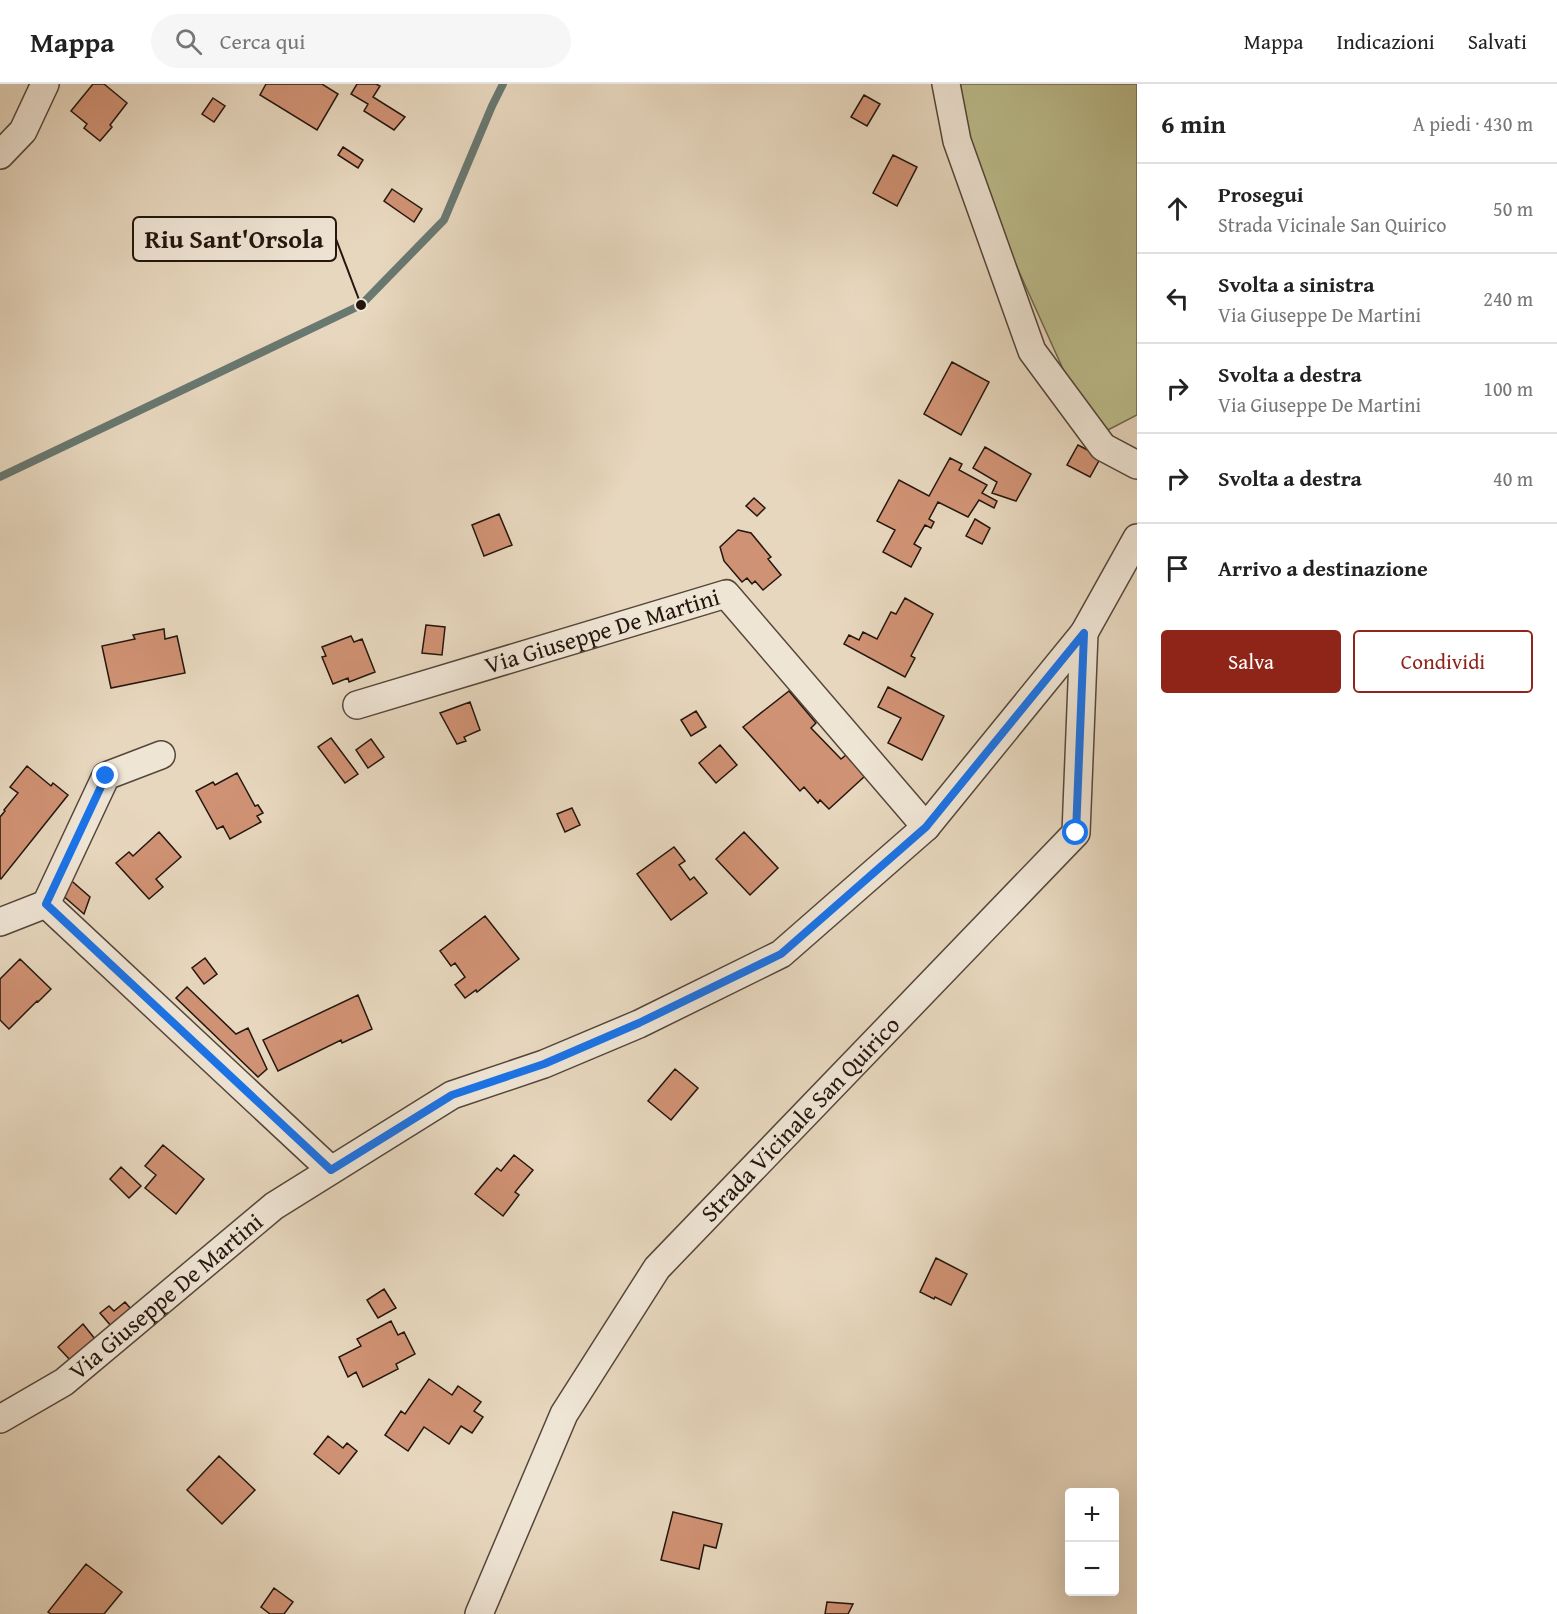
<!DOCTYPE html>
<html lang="it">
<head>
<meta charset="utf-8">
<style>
  :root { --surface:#fff; --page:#f6f6f6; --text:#222; --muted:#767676; --line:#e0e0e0; --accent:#8f2418 }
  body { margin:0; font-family:"Gentium Book Plus",serif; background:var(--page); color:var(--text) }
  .controls { position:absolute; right:18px; bottom:18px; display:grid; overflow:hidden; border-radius:6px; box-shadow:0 6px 24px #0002 }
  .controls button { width:54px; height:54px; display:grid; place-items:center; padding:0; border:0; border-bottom:2px solid var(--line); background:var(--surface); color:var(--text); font:30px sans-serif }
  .stop { position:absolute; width:18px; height:18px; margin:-14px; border:4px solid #1a73e8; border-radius:50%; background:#fff }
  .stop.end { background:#1a73e8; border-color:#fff; box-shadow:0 2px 6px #0008 }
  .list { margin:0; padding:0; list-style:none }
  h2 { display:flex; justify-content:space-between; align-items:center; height:78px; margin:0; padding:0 24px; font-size:26px }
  h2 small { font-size:20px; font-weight:400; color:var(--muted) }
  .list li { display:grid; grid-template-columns:39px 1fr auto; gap:18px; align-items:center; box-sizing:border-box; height:90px; padding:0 24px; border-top:2px solid var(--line) }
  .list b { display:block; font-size:22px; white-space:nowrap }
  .list p { margin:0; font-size:20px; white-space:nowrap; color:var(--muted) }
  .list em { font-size:20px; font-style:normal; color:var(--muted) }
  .actions { display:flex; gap:12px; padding:18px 24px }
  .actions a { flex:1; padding:14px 0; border:2px solid var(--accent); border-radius:6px; text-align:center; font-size:21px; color:var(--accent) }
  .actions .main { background:var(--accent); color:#fff }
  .icon { flex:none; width:33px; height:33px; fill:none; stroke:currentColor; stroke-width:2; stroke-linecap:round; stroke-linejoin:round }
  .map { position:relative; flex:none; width:1137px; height:1530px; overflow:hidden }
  header { display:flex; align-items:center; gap:36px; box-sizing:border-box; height:84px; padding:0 30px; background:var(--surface); border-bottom:2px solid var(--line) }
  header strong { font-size:28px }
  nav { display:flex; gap:33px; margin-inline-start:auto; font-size:21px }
  .search { width:420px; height:54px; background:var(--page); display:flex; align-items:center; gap:15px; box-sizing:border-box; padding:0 21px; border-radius:33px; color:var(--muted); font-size:22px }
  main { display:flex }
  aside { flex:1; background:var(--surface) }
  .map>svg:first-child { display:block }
  .green { fill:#bcbd8d; stroke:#706a4e; stroke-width:1.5 }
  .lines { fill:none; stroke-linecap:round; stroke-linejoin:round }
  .stream { stroke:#697870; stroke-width:8 }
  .building { fill:#d09274; stroke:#24160e; stroke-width:1.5 }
  .minor-casing { stroke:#55463a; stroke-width:30 }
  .minor { stroke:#efe5d5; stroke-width:27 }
  .route { stroke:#1a73e8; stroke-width:8 }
  .labels { text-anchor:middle; stroke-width:4.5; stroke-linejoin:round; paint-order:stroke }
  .street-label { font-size:24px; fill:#24160e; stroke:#efe5d5 }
  .leader { fill:none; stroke:#24160e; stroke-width:2 }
  .callout-dot { fill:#24160e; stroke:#efe5d5; stroke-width:2 }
  .callout { fill:#efe5d5; stroke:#24160e; stroke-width:2 }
  .callout-label { font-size:26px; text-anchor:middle; font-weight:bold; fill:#24160e }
</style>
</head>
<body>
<header>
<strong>Mappa</strong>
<div class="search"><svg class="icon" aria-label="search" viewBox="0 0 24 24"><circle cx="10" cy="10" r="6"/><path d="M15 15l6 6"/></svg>Cerca qui</div>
<nav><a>Mappa</a><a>Indicazioni</a><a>Salvati</a></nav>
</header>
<main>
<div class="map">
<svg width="1137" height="1530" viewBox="0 0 1137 1530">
  <rect width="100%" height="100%" fill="#e7d7be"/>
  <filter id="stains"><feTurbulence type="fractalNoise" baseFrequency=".00333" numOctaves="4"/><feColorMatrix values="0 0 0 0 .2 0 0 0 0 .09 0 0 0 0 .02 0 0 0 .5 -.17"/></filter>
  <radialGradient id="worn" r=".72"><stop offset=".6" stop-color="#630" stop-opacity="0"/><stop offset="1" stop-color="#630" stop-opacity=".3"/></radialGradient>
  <path class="green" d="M947,0h190v331l-31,16 -29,-31 -117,-259z"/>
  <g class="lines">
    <path class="stream" d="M0,393l361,-172 83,-85 48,-114 11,-22"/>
  </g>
  <path class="building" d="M93,0h11l23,19 -17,22 2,2 -12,14 -16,-13 3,-4 -16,-13z
    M266,0h56l16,10 -21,36 -57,-35z
    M357,0h19l4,2 -7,11 32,20 -11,13 -30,-19 4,-7 -17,-10z
    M864,11l16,9 -13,22 -16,-9z
    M213,14l12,8 -11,16 -12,-8z
    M343,63l20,13 -5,8 -20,-13z
    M893,71l24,12 -20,39 -24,-13z
    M392,105l30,20 -8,13 -30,-21z
    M952,278l37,20 -28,53 -37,-21z
    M1078,361l23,12 -11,20 -23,-12z
    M985,363l46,27 -15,27 -24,-8 5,-11 -24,-14z
    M950,374l12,6 -3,6 28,15 -5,8 15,8 -3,7 -15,-8 -11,17 -30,-15 -9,17 5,3 -3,6 -6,-3 -11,19 7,4 -10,19 -28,-15 12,-22 -18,-9 22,-41 30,16z
    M754,414l11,10 -8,8 -11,-10z
    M499,430l13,31 -28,11 -12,-31z
    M975,435l15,9 -8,16 -16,-8z
    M738,446l13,3 19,23 1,1 -3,2 13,16 -18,15 -8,-9 -3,3 -5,-6 -5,4 -18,-21 -4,-14z
    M905,514l28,16 -22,42 4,2 -10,19 -61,-33 5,-9 10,5 4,-8 14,7 14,-27 5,2z
    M426,541l19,2 -3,28 -20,-2z
    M164,545l1,10 12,-3 8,37 -74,15 -9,-42 33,-7 -2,-4z
    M351,552l3,6 8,-3 13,33 -26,10 -1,-4 -15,6 -11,-27 4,-1 -4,-9z
    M888,603l56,29 -22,44 -34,-17 13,-25 -23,-11z
    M789,607l27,32 -5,5 30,31 5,-4 19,21 -36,33 -9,-9 -2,3 -14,-16 -4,4 -57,-64z
    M470,618l10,28 -16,7 2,4 -9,3 -17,-31z
    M696,627l10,16 -15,9 -10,-16z
    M331,654l27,36 -13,9 -27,-36z
    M371,655l13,18 -16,11 -12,-18z
    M720,661l17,20 -21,18 -17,-20z
    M27,682l24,20 2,-3 15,12 -67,84 -1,-1v-61l5,-6 -1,-1 14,-17 -8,-6z
    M237,689l18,33 3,-1 5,8 -6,3 4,6 -31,17 -7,-13 -6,3 -21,-38 17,-9 2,3z
    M572,724l8,17 -15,7 -8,-18z
    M159,748l22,25 -25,22 7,8 -14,12 -33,-36 13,-11 4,4z
    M744,748l34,36 -28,27 -34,-36z
    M674,763l11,14 -6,4 11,15 4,-3 13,16 -36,27 -34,-46z
    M66,792l24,21 -6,17 -23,-20z
    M485,832l34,43 -42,33 -1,-2 -11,8 -10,-13 10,-8 -10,-14 -4,3 -11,-15z
    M205,874l12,16 -13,10 -12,-16z
    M20,875l31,30 -13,13 -1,-1 -28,28 -9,-9v-41z
    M187,903l49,47 12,-6 19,41 -9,8 -82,-79z
    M358,911l14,34 -30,14 -1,-3 -63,31 -15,-31z
    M675,985l23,19 -27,32 -23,-19z
    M163,1061l41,34 -28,35 -31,-26 11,-13 -11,-9z
    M514,1071l19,15 -18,22 4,3 -16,21 -28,-22 22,-26 4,3z
    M121,1083l20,19 -12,12 -19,-19z
    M936,1174l31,16 -16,31 -16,-8 -1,2 -14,-7z
    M384,1205l12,19 -18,10 -11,-18z
    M125,1218l6,7 -20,17 -11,-13 9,-7 5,5z
    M391,1237l7,14 6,-3 11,22 -19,10 2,5 -35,18 -7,-15 -8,5 -9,-20 22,-11 -4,-7z
    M83,1240l12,15 -24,22 -13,-14z
    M429,1295l23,16 6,-9 23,16 -7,9 9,6 -11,16 -11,-7 -12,18 -25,-17 -16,24 -23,-16 16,-24 4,3z
    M328,1352l15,12 4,-5 10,8 -18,23 -25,-20z
    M219,1372l36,34 -33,34 -35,-34z
    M673,1428l49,12 -6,24 -12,-3 -5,24 -38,-9z
    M86,1480l36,28 -18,22h-53l-3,-2z
    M274,1504l19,14 -9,12h-14l-9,-7z
    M827,1518l26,2 -5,10h-23z"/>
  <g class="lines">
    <defs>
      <g id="minor">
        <path d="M946,0l11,57 75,210 71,96 34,18"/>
        <path d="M0,71l23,-24 22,-47"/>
        <path id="s1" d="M357,621l369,-111 200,233"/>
        <path d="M46,820l60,-128 55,-21"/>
        <path d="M0,838l46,-18 285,266"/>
        <path id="s2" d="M0,1335l64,-37 210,-176 178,-111 92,-31 95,-40 142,-70 145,-127 158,-194 53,-95"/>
        <path id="s3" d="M479,1530l85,-200 93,-146 419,-435 8,-200"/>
      </g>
    </defs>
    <use href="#minor" class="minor-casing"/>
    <use href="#minor" class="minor"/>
  </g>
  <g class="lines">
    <path class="route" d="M106,692l-60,128 285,266 121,-75 92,-31 95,-41 142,-69 145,-127 158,-194 -8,200"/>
  </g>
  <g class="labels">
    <g class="street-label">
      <text dy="8" stroke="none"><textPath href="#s1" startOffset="256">Via Giuseppe De Martini</textPath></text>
      <text dy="8" stroke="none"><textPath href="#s3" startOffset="597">Strada Vicinale San Quirico</textPath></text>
      <text dy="8" stroke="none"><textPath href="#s2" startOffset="207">Via Giuseppe De Martini</textPath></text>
    </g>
  </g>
  <path class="leader" d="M361 221L336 155"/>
  <circle class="callout-dot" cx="361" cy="221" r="6"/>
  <rect class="callout" x="133" y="133" width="203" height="44" rx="6"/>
  <g class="callout-label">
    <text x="234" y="164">Riu Sant'Orsola</text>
  </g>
  <rect width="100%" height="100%" filter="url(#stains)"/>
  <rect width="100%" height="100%" fill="url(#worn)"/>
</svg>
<div class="controls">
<button>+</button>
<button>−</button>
</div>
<div class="stop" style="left:1076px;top:749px"></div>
<div class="stop end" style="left:106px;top:692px"></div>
</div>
<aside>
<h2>6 min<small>A piedi · 430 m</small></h2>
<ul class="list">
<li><svg class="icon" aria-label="ahead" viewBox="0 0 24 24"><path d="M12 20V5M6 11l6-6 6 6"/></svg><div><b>Prosegui</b><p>Strada Vicinale San Quirico</p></div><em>50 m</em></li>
<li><svg class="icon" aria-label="left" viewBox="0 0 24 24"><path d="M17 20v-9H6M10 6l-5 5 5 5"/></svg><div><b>Svolta a sinistra</b><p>Via Giuseppe De Martini</p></div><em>240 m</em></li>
<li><svg class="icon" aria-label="right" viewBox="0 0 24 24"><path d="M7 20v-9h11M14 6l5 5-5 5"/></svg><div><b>Svolta a destra</b><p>Via Giuseppe De Martini</p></div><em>100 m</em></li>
<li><svg class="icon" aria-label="right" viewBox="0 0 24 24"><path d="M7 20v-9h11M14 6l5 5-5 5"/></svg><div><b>Svolta a destra</b></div><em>40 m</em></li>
<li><svg class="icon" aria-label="arrive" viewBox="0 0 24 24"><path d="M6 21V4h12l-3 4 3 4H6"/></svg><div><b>Arrivo a destinazione</b></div></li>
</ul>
<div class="actions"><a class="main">Salva</a><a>Condividi</a></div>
</aside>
</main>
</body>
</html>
